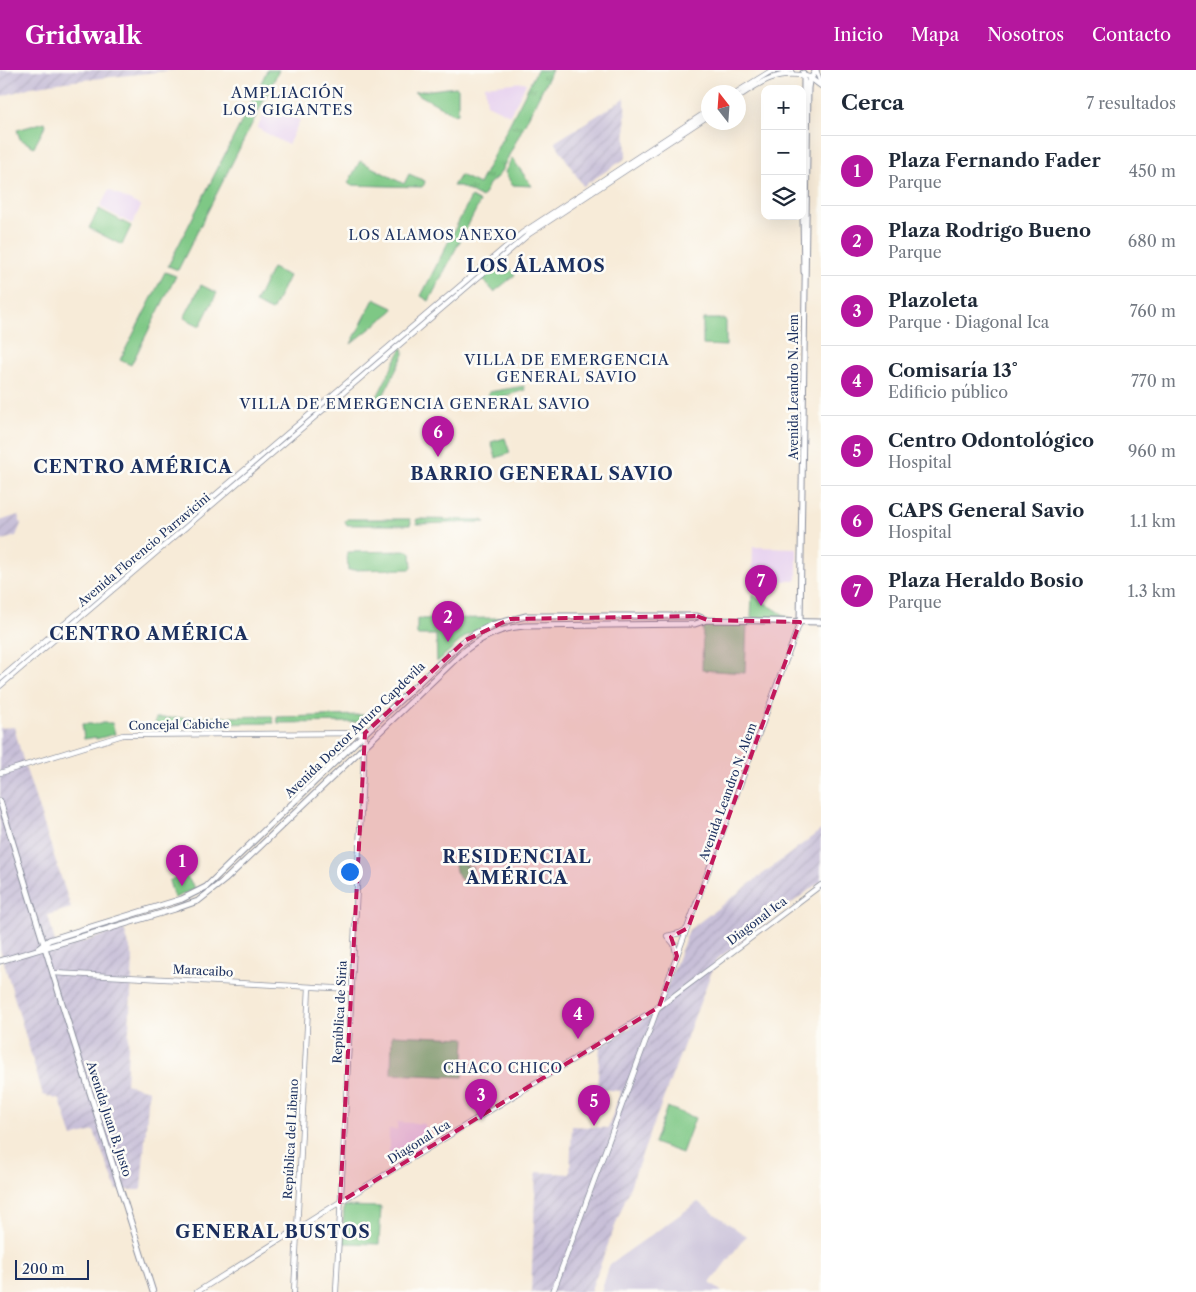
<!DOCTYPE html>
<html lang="es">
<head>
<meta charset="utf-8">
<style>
  :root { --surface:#fff; --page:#f2f2f3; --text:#1f2937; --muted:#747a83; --line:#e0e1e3; --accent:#b5179e }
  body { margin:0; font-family:"Libre Caslon Text",serif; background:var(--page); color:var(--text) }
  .controls { position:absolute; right:15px; top:15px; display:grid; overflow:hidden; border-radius:10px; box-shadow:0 5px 20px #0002 }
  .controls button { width:45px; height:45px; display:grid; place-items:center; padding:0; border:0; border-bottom:1px solid var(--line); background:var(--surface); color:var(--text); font:25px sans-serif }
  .compass { position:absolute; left:701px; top:15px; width:45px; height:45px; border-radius:50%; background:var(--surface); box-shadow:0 5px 20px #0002; rotate:343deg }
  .scale { position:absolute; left:15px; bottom:12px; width:74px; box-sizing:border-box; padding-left:5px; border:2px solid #1b2f5e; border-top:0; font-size:14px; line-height:18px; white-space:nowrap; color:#1b2f5e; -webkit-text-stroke:4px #fdfcf7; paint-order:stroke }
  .you { position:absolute; left:349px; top:801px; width:18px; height:18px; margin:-12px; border:4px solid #fff; border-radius:50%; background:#1a73e8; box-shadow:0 0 0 8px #1a73e833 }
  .badge { display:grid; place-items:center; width:32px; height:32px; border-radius:50%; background:var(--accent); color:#fff; font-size:16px; font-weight:700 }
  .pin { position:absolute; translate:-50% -41px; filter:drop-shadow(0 1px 2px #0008) }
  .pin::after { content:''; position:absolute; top:26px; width:18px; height:15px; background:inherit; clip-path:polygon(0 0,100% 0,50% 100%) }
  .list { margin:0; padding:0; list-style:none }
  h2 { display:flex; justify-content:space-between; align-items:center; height:65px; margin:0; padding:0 20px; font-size:21px }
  h2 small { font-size:16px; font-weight:400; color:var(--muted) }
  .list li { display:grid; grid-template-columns:32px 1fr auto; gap:15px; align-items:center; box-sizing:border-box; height:70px; padding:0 20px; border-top:1px solid var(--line) }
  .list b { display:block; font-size:19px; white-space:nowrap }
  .list p { margin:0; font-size:16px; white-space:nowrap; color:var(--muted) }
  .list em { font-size:16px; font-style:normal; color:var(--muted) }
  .icon { flex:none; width:28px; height:28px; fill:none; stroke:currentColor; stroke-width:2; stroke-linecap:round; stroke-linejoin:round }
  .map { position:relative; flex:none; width:821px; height:1222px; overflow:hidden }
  header { display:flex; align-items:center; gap:30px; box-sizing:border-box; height:70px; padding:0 25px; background:var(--accent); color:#fff }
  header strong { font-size:24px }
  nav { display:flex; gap:28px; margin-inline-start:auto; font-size:18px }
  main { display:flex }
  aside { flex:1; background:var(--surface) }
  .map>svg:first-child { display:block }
  .built { fill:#e7d2ef }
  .industrial { fill:url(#industrial-furrows) }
  .railway { fill:#c8bfd8 }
  .grass { fill:url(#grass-tufts); stroke:#4c7c72 }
  .park { fill:#7ec885; stroke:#4c7c72 }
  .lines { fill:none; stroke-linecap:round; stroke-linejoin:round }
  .secondary-casing { stroke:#898d9b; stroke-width:6 }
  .primary-casing { stroke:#898d9b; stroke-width:7 }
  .secondary { stroke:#fff; stroke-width:4.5 }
  .primary { stroke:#fff; stroke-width:5 }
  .marked { fill:#c2185b; fill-opacity:0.2; stroke:#c2185b; stroke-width:4; stroke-dasharray:10 6; stroke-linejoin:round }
  .labels { text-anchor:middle; stroke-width:5; stroke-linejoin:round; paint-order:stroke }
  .street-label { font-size:12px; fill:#1b2f5e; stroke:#fdfcf7 }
  .neighbourhood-label { font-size:14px; letter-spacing:1px; fill:#1b2f5e; stroke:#fdfcf7 }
  .quarter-label { font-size:15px; letter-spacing:1px; fill:#1b2f5e; stroke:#fdfcf7 }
  .district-label { font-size:18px; font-weight:bold; letter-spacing:1px; fill:#1b2f5e; stroke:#fdfcf7 }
</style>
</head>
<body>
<header>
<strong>Gridwalk</strong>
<nav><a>Inicio</a><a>Mapa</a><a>Nosotros</a><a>Contacto</a></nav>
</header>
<main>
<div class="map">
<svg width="821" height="1222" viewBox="0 0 821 1222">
  <defs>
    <pattern id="industrial-furrows" width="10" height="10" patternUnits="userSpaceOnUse" patternTransform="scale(1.25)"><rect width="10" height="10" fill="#c8bfd8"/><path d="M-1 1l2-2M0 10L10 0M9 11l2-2" fill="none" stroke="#aba4bc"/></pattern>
    <pattern id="grass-tufts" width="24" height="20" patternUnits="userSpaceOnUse" patternTransform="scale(1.25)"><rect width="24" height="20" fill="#7ec885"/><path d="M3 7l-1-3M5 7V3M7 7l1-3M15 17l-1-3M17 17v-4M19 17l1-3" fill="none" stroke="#66a370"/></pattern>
  </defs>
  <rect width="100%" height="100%" fill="#fdfcf7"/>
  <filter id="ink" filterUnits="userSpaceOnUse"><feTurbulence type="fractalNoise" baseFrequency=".02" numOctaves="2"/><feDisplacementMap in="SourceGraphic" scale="10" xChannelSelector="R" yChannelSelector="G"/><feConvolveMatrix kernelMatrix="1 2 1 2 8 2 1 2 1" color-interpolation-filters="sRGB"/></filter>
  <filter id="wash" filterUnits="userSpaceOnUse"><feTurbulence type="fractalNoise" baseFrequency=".0096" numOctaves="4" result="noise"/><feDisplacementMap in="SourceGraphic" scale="20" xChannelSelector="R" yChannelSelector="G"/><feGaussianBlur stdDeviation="1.12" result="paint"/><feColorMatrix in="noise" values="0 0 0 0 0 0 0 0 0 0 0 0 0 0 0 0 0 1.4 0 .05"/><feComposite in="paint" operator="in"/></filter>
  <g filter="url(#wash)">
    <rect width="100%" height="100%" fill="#f7ebd8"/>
    <path class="built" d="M524,12l2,2 -16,31 -23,-11 -2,-18z
      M269,35l31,15 -12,25 -31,-17z
      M109,120l32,16 -9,18 -32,-17z
      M753,477l44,1v31l-2,2h-43z
      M397,1052l28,2 1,23 -19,11 -18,-1v-28l8,1z"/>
    <path class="industrial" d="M0,0h175l-110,12 -34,5 -31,10z
      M625,28l1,60 -43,28 -28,-44z
      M18,445l3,9 -5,12 -16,5v-20z
      M14,657l9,33 48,148 -23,7 9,35 67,-21 9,29 -7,126 23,6 -8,100h-24l-23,-59 -22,6 -12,-37 -17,-5 -43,-146v-221z
      M821,760v51l-105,79 -126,332h-59l5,-120 34,2 2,-48 36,2 13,-37 -24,-2 3,-42 58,-37 31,-80z"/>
    <path class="railway" d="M698,1132l48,34 -36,47 12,9h-121l9,-28z"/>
    <path class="grass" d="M537,0h15l-53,105 -10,9 -7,14 -22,-12h-7l7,-11 19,9z"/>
    <path class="park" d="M267,0h12l-12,25 -12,1z
      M456,17l2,1v25l-2,2 -42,-23z
      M265,28l-87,172 -10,-4 85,-167z
      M45,52l1,3 -12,22 -14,-8 -3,-9z
      M512,88l20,28 -20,-1 -7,-13z
      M360,91l44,23 5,-10 16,7 -1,4 -2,2 -72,-2 -2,-2z
      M471,127l9,5 -51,99 -8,-5z
      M99,139l32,17 -9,19 -33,-17z
      M502,189l13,16 -21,17 -13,-15z
      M272,198l17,8 -17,35 -17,-8z
      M165,202l11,4 -45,89 -11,-5z
      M201,215l16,8 -17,33 -16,-8z
      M374,229l19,9 -1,3 -41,33z
      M703,249h23v27l-23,-1z
      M403,278l1,6 -21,42 -8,5 26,-52z
      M524,316l1,4 -34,10 -3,-1 1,-7z
      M505,368l5,15 -14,5 -5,-16z
      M347,449h63l1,4 -1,2h-63l-2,-4z
      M417,449l66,1 2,2 -68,2 -1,-4z
      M409,481l2,2 1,15 -2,1 -62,1 -1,-17 2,-1z
      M752,525l37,23h-38z
      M494,548h14l-30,11 -12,7 -29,26 -1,-27h-19v-16z
      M704,553l43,1 -2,49 -43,-3 1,-45z
      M363,645v7l-85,1 -1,-6z
      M272,646l2,7 -119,2 1,-7z
      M102,653h10l3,11 -19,5v-2l-12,2 -2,-15h19z
      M455,791l18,7 -6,16c-9,-5 -12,-12 -12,-23z
      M184,803l12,16 -22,9 -5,-17z
      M392,965l73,3 -2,39 -72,-3z
      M667,1037l28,11 -13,35 -28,-10z
      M344,1136l37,1 -2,37 -37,-1z"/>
  </g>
  <g filter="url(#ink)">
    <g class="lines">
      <defs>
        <path id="secondary" d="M816,0l5,13
          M809,7l12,9
          M737,22l34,-21 21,-1
          M738,27c22,-15 40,-27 68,-21
          M0,609l522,-446 186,-122
          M0,616l529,-452 179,-118
          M0,703l123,-38 242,-2 -29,559
          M667,866l7,8 3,12
          M667,866l13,-3 7,-4
          M53,903l299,16
          M197,1222l143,-90 319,-195 162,-122
          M294,1222l15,-305
          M553,1222l247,-670"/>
        <path id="primary" d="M803,3l1,6 -1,138 1,55
          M800,552l8,-534 1,-6 7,-12
          M0,731l73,238 80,253
          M38,879l11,-9 133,-41 24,-12 159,-154 94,-88 15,-11 17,-9 35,-9h171l10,4
          M0,891l175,-52 23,-8 28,-22 236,-226c19,-16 38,-25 62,-27l171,-2 12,-4 114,2"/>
      </defs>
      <use href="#secondary" class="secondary-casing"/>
      <use href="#primary" class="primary-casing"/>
      <use href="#secondary" class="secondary"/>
      <use href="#primary" class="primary"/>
    </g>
  </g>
  <path class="marked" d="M697,546l10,4 93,2 -112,306 -17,9 6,19 -18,51 -319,195 25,-469 101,-93 44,-21z"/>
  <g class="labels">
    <g class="street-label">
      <text transform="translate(794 317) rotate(-90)" y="4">Avenida Leandro N. Alem</text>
      <text transform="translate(144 480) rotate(-40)" y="4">Avenida Florencio Parravicini</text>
      <text transform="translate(179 655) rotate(-1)" y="4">Concejal Cabiche</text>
      <text transform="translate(355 660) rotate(-44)" y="4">Avenida Doctor Arturo Capdevila</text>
      <text transform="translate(728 722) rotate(-70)" y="4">Avenida Leandro N. Alem</text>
      <text transform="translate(757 851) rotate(-37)" y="4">Diagonal Ica</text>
      <text transform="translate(203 901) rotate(3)" y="4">Maracaibo</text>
      <text transform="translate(340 942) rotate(-87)" y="4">República de Siria</text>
      <text transform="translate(109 1049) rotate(72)" y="4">Avenida Juan B. Justo</text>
      <text transform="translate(291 1069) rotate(-87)" y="4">República del Libano</text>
      <text transform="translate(419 1072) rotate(-32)" y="4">Diagonal Ica</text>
    </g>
    <g class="neighbourhood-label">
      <text x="433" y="170">LOS ALAMOS ANEXO</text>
      <text x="503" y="1003">CHACO CHICO</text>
    </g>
    <g class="quarter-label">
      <text x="288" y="28">AMPLIACIÓN<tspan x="288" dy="17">LOS GIGANTES</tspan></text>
      <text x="567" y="295">VILLA DE EMERGENCIA<tspan x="567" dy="17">GENERAL SAVIO</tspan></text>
      <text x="415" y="339">VILLA DE EMERGENCIA GENERAL SAVIO</text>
    </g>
    <g class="district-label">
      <text x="536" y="202">LOS ÁLAMOS</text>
      <text x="133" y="403">CENTRO AMÉRICA</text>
      <text x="542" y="410">BARRIO GENERAL SAVIO</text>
      <text x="149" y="570">CENTRO AMÉRICA</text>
      <text x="517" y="793">RESIDENCIAL<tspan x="517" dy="21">AMÉRICA</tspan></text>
      <text x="273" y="1168">GENERAL BUSTOS</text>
    </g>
  </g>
</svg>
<div class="controls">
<button>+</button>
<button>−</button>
<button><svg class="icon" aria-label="layers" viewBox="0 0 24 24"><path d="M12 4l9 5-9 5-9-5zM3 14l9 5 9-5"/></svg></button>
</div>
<svg class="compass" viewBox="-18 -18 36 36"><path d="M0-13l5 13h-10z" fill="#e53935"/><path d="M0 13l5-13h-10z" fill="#747a83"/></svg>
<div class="scale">200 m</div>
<div class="you"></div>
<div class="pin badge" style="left:182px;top:816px">1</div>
<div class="pin badge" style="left:448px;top:572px">2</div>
<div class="pin badge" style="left:481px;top:1050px">3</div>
<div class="pin badge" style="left:578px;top:969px">4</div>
<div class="pin badge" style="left:594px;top:1056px">5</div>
<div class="pin badge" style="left:438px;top:387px">6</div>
<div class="pin badge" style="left:761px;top:536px">7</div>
</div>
<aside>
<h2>Cerca<small>7 resultados</small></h2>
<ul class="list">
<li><span class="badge">1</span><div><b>Plaza Fernando Fader</b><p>Parque</p></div><em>450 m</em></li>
<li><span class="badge">2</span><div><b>Plaza Rodrigo Bueno</b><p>Parque</p></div><em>680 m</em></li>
<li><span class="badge">3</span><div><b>Plazoleta</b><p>Parque · Diagonal Ica</p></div><em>760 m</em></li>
<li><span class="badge">4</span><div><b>Comisaría 13°</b><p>Edificio público</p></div><em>770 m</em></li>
<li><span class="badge">5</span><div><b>Centro Odontológico</b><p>Hospital</p></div><em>960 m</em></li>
<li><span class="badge">6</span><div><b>CAPS General Savio</b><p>Hospital</p></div><em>1.1 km</em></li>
<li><span class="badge">7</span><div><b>Plaza Heraldo Bosio</b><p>Parque</p></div><em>1.3 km</em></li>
</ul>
</aside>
</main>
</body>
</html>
